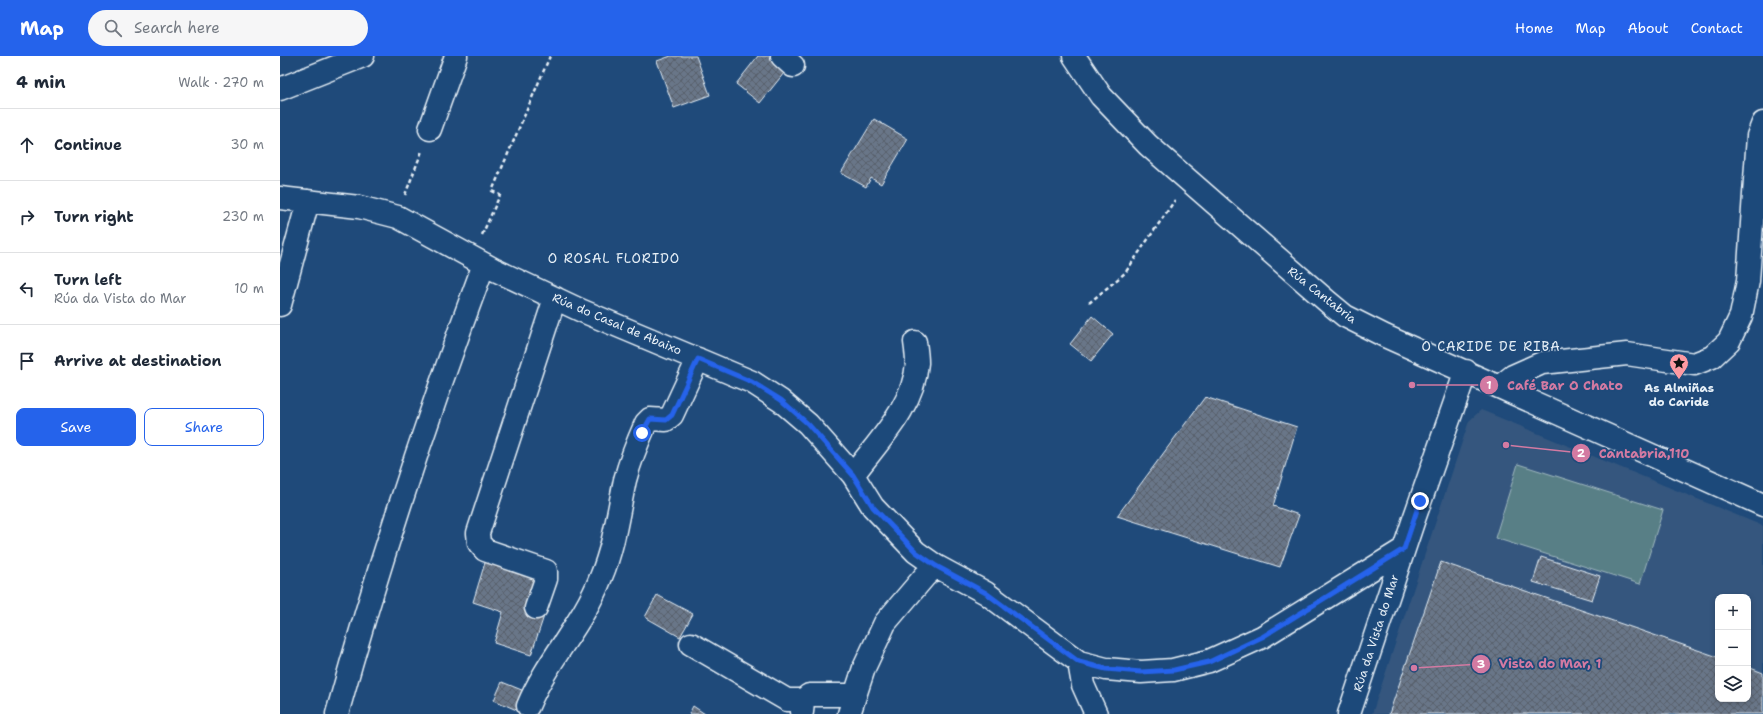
<!DOCTYPE html>
<html lang="en">
<head>
<meta charset="utf-8">
<style>
  :root { --surface:#fff; --page:#f6f6f7; --text:#1f2937; --muted:#747a83; --line:#e0e1e3; --accent:#2563eb }
  body { margin:0; font-family:"Shantell Sans",sans-serif; background:var(--page); color:var(--text) }
  .controls { position:absolute; right:12px; bottom:12px; display:grid; overflow:hidden; border-radius:8px; box-shadow:0 2px 6px #0003 }
  .controls button { width:36px; height:36px; display:grid; place-items:center; padding:0; border:0; border-bottom:1px solid var(--line); background:var(--surface); color:var(--text); font:20px sans-serif }
  .stop { position:absolute; width:12px; height:12px; margin:-9px; border:3px solid #2563eb; border-radius:50%; background:#fff }
  .stop.end { background:#2563eb; border-color:#fff; box-shadow:0 1px 4px #0008 }
  .list { margin:0; padding:0; list-style:none }
  h2 { display:flex; justify-content:space-between; align-items:center; height:52px; margin:0; padding:0 16px; font-size:17px }
  h2 small { font-size:13px; font-weight:400; color:var(--muted) }
  .list li { display:grid; grid-template-columns:26px 1fr auto; gap:12px; align-items:center; box-sizing:border-box; height:72px; padding:0 16px; border-top:1px solid var(--line) }
  .list b { display:block; font-size:15px; white-space:nowrap }
  .list p { margin:0; font-size:13px; white-space:nowrap; color:var(--muted) }
  .list em { font-size:13px; font-style:normal; color:var(--muted) }
  .actions { display:flex; gap:8px; padding:12px 16px }
  .actions a { flex:1; padding:9px 0; border:1px solid var(--accent); border-radius:8px; text-align:center; font-size:14px; color:var(--accent) }
  .actions .main { background:var(--accent); color:#fff }
  .icon { flex:none; width:22px; height:22px; fill:none; stroke:currentColor; stroke-width:2; stroke-linecap:round; stroke-linejoin:round }
  .map { position:relative; flex:none; width:1483px; height:658px; overflow:hidden }
  header { display:flex; align-items:center; gap:24px; box-sizing:border-box; height:56px; padding:0 20px; background:var(--accent); color:#fff }
  header strong { font-size:19px }
  nav { display:flex; gap:22px; margin-inline-start:auto; font-size:14px }
  .search { width:280px; height:36px; background:var(--page); display:flex; align-items:center; gap:10px; box-sizing:border-box; padding:0 14px; border-radius:22px; color:var(--muted); font-size:15px }
  main { display:flex }
  aside { flex:1; background:var(--surface) }
  .map>svg:first-child { display:block }
  .built { fill:#35577e; fill-rule:evenodd }
  .garden { fill:#587f86; stroke:#a0b8bf }
  .building { fill:url(#building-cross-hatch); stroke:#e8f1f8 }
  .lines { fill:none; stroke-linecap:round; stroke-linejoin:round }
  .minor-casing { stroke:#e8f1f8; stroke-width:25 }
  .path { stroke:#e8f1f8; stroke-width:2.5; stroke-dasharray:4 3; stroke-linecap:butt }
  .minor { stroke:#1f4a7a; stroke-width:22 }
  .route { stroke:#2563eb; stroke-width:5 }
  .labels { text-anchor:middle; stroke-width:3.5; stroke-linejoin:round; paint-order:stroke }
  .street-label { font-size:12px; fill:#e8f1f8; stroke:#1f4a7a }
  .poi-label { font-size:12px; font-weight:bold; fill:#e8f1f8; stroke:#1f4a7a }
  .neighbourhood-label { font-size:13px; letter-spacing:1px; fill:#e8f1f8; stroke:#1f4a7a }
  .leader { fill:none; stroke:#d37aa2; stroke-width:1.5 }
  .callout-dot { fill:#d37aa2; stroke:#1f4a7a; stroke-width:1.5 }
  .mark-label { font-size:12px; text-anchor:middle; font-weight:bold; fill:#fff }
  .callout-label { font-size:13px; text-anchor:middle; font-weight:bold; fill:#d37aa2; stroke:#1f4a7a; stroke-width:3.5; stroke-linejoin:round; paint-order:stroke }
</style>
</head>
<body>
<header>
<strong>Map</strong>
<div class="search"><svg class="icon" aria-label="search" viewBox="0 0 24 24"><circle cx="10" cy="10" r="6"/><path d="M15 15l6 6"/></svg>Search here</div>
<nav><a>Home</a><a>Map</a><a>About</a><a>Contact</a></nav>
</header>
<main>
<aside>
<h2>4 min<small>Walk · 270 m</small></h2>
<ul class="list">
<li><svg class="icon" aria-label="ahead" viewBox="0 0 24 24"><path d="M12 20V5M6 11l6-6 6 6"/></svg><div><b>Continue</b></div><em>30 m</em></li>
<li><svg class="icon" aria-label="right" viewBox="0 0 24 24"><path d="M7 20v-9h11M14 6l5 5-5 5"/></svg><div><b>Turn right</b></div><em>230 m</em></li>
<li><svg class="icon" aria-label="left" viewBox="0 0 24 24"><path d="M17 20v-9H6M10 6l-5 5 5 5"/></svg><div><b>Turn left</b><p>Rúa da Vista do Mar</p></div><em>10 m</em></li>
<li><svg class="icon" aria-label="arrive" viewBox="0 0 24 24"><path d="M6 21V4h12l-3 4 3 4H6"/></svg><div><b>Arrive at destination</b></div></li>
</ul>
<div class="actions"><a class="main">Save</a><a>Share</a></div>
</aside>
<div class="map">
<svg width="1483" height="658" viewBox="0 0 1483 658">
  <defs>
    <pattern id="building-cross-hatch" width="8" height="8" patternUnits="userSpaceOnUse"><rect width="8" height="8" fill="#697688"/><path d="M0 0l8 8M0 8l8-8" fill="none" stroke="#59616c"/></pattern>
  </defs>
  <rect width="100%" height="100%" fill="#1f4a7a"/>
  <filter id="ink" filterUnits="userSpaceOnUse"><feTurbulence type="fractalNoise" baseFrequency=".025" numOctaves="2"/><feDisplacementMap in="SourceGraphic" scale="8" xChannelSelector="R" yChannelSelector="G"/><feConvolveMatrix kernelMatrix="1 2 1 2 8 2 1 2 1" color-interpolation-filters="sRGB"/></filter>
  <g filter="url(#ink)">
    <path class="built" d="M1201,354l282,116v188h-391l97,-293zM1438,541h30v102h-30z"/>
    <path class="garden" d="M1238,408l145,46 -23,74 -145,-46z"/>
    <path class="building" d="M391,0h25l14,39 -36,13 -17,-47z
      M478,0h14l16,12 -28,35 -24,-19z
      M594,63l34,20 -27,45 -10,-6 -5,9 -25,-14z
      M812,260l21,18 -22,27 -21,-17z
      M925,341l92,30 -24,79 26,9 -19,52 -163,-51z
      M207,500l53,18 -12,37 16,5 -13,39 -37,-12 9,-31 -30,-10z
      M1261,501l59,19 -8,24 -59,-18z
      M1161,506l277,95v42h30v-32l15,6v41h-374z
      M377,539l36,19 -13,23 -35,-20z
      M222,626l27,11 -8,19 -27,-12z
      M413,650l12,8h-16z"/>
    <g class="lines">
      <defs>
        <path id="minor" d="M502,0l11,10
          M794,0l27,40 47,49 180,157 17,14 40,20 378,169
          M0,33l83,-33
          M150,73l26,-73
          M0,142l79,9 39,10 95,52 87,41 172,72 29,19 27,23 45,51 20,32 43,45 20,14 50,27 93,69 27,7 35,3 32,-2 36,-9 53,-24 142,-88
          M0,249l28,-104
          M1219,331l14,-11 29,-13 85,-9 67,10 18,-7 17,-16 12,-25 7,-35 10,-145 5,-13
          M573,419c25,-34 61,-68 64,-112 0,-7 -1,-14 -2,-21
          M256,552l10,-29v-8l-61,-21 -6,-7 -1,-10 77,-235
          M411,588l96,56h16
          M799,606l4,23 13,29
          M248,650c19,-46 55,-82 73,-129 13,-31 17,-64 24,-97 5,-19 13,-39 21,-57l4,-4 16,1 6,-5 26,-56
          M522,656l1,-12 6,-5h45
          M57,658c42,-152 92,-302 147,-450
          M569,658l15,-46 21,-45 40,-47 11,-10
          M1069,658l64,-192 53,-151"/>
      </defs>
      <use href="#minor" class="minor-casing"/>
      <path class="path" d="M125,139l17,-44
        M202,179l18,-40 -8,-4 58,-135
        M809,247l36,-30 50,-73"/>
      <use href="#minor" class="minor"/>
    </g>
  </g>
  <g class="lines" filter="url(#ink)">
    <path class="route" d="M362,377l8,-14 16,1 6,-5 26,-56 54,23 29,18 27,24 45,51 20,32 43,45 20,14 50,27 93,69 27,7 35,3 33,-2 35,-8 53,-25 142,-88 16,-48"/>
  </g>
  <defs>
    <symbol id="sight-pin" viewBox="-11 -11 22 30"><path d="M0 17L-7.5 6A9.5 9.5 0 1 1 7.5 6Z" fill="#ff9aa2" stroke="#1f4a7a"/><path d="M0-6L1.8-2.2L6-1.7L2.9 1.2L3.7 5.4L0 3.3L-3.7 5.4L-2.9 1.2L-6-1.7L-1.8-2.2Z" fill="#111"/></symbol>
  </defs>
  <g fill-rule="evenodd">
    <use href="#sight-pin" x="1388" y="296" width="22" height="30"/>
  </g>
  <g class="labels">
    <g class="street-label">
      <text transform="translate(1042 239) rotate(38)" y="4">Rúa Cantabria</text>
      <text transform="translate(337 268) rotate(23)" y="4">Rúa do Casal de Abaixo</text>
      <text transform="translate(1096 577) rotate(-72)" y="4">Rúa da Vista do Mar</text>
    </g>
    <g class="poi-label">
      <text x="1399" y="336">As Almiñas<tspan x="1399" dy="14">do Caride</tspan></text>
    </g>
    <g class="neighbourhood-label">
      <text x="334" y="207">O ROSAL FLORIDO</text>
      <text x="1211" y="295">O CARIDE DE RIBA</text>
    </g>
  </g>
  <path class="leader" d="M1132 329L1209 329M1226 389L1301 397M1134 612L1201 608"/>
  <g class="callout-dot">
    <circle cx="1132" cy="329" r="4"/>
    <circle cx="1226" cy="389" r="4"/>
    <circle cx="1134" cy="612" r="4"/>
    <circle cx="1209" cy="329" r="10"/>
    <circle cx="1301" cy="397" r="10"/>
    <circle cx="1201" cy="608" r="10"/>
  </g>
  <g class="mark-label">
    <text x="1209" y="333">1</text>
    <text x="1301" y="401">2</text>
    <text x="1201" y="612">3</text>
  </g>
  <g class="callout-label">
    <text x="1285" y="334">Café Bar O Chato</text>
    <text x="1364" y="402">Cantabria,110</text>
    <text x="1270" y="612">Vista do Mar, 1</text>
  </g>
</svg>
<div class="controls">
<button>+</button>
<button>−</button>
<button><svg class="icon" aria-label="layers" viewBox="0 0 24 24"><path d="M12 4l9 5-9 5-9-5zM3 14l9 5 9-5"/></svg></button>
</div>
<div class="stop" style="left:362px;top:377px"></div>
<div class="stop end" style="left:1140px;top:445px"></div>
</div>
</main>
</body>
</html>
